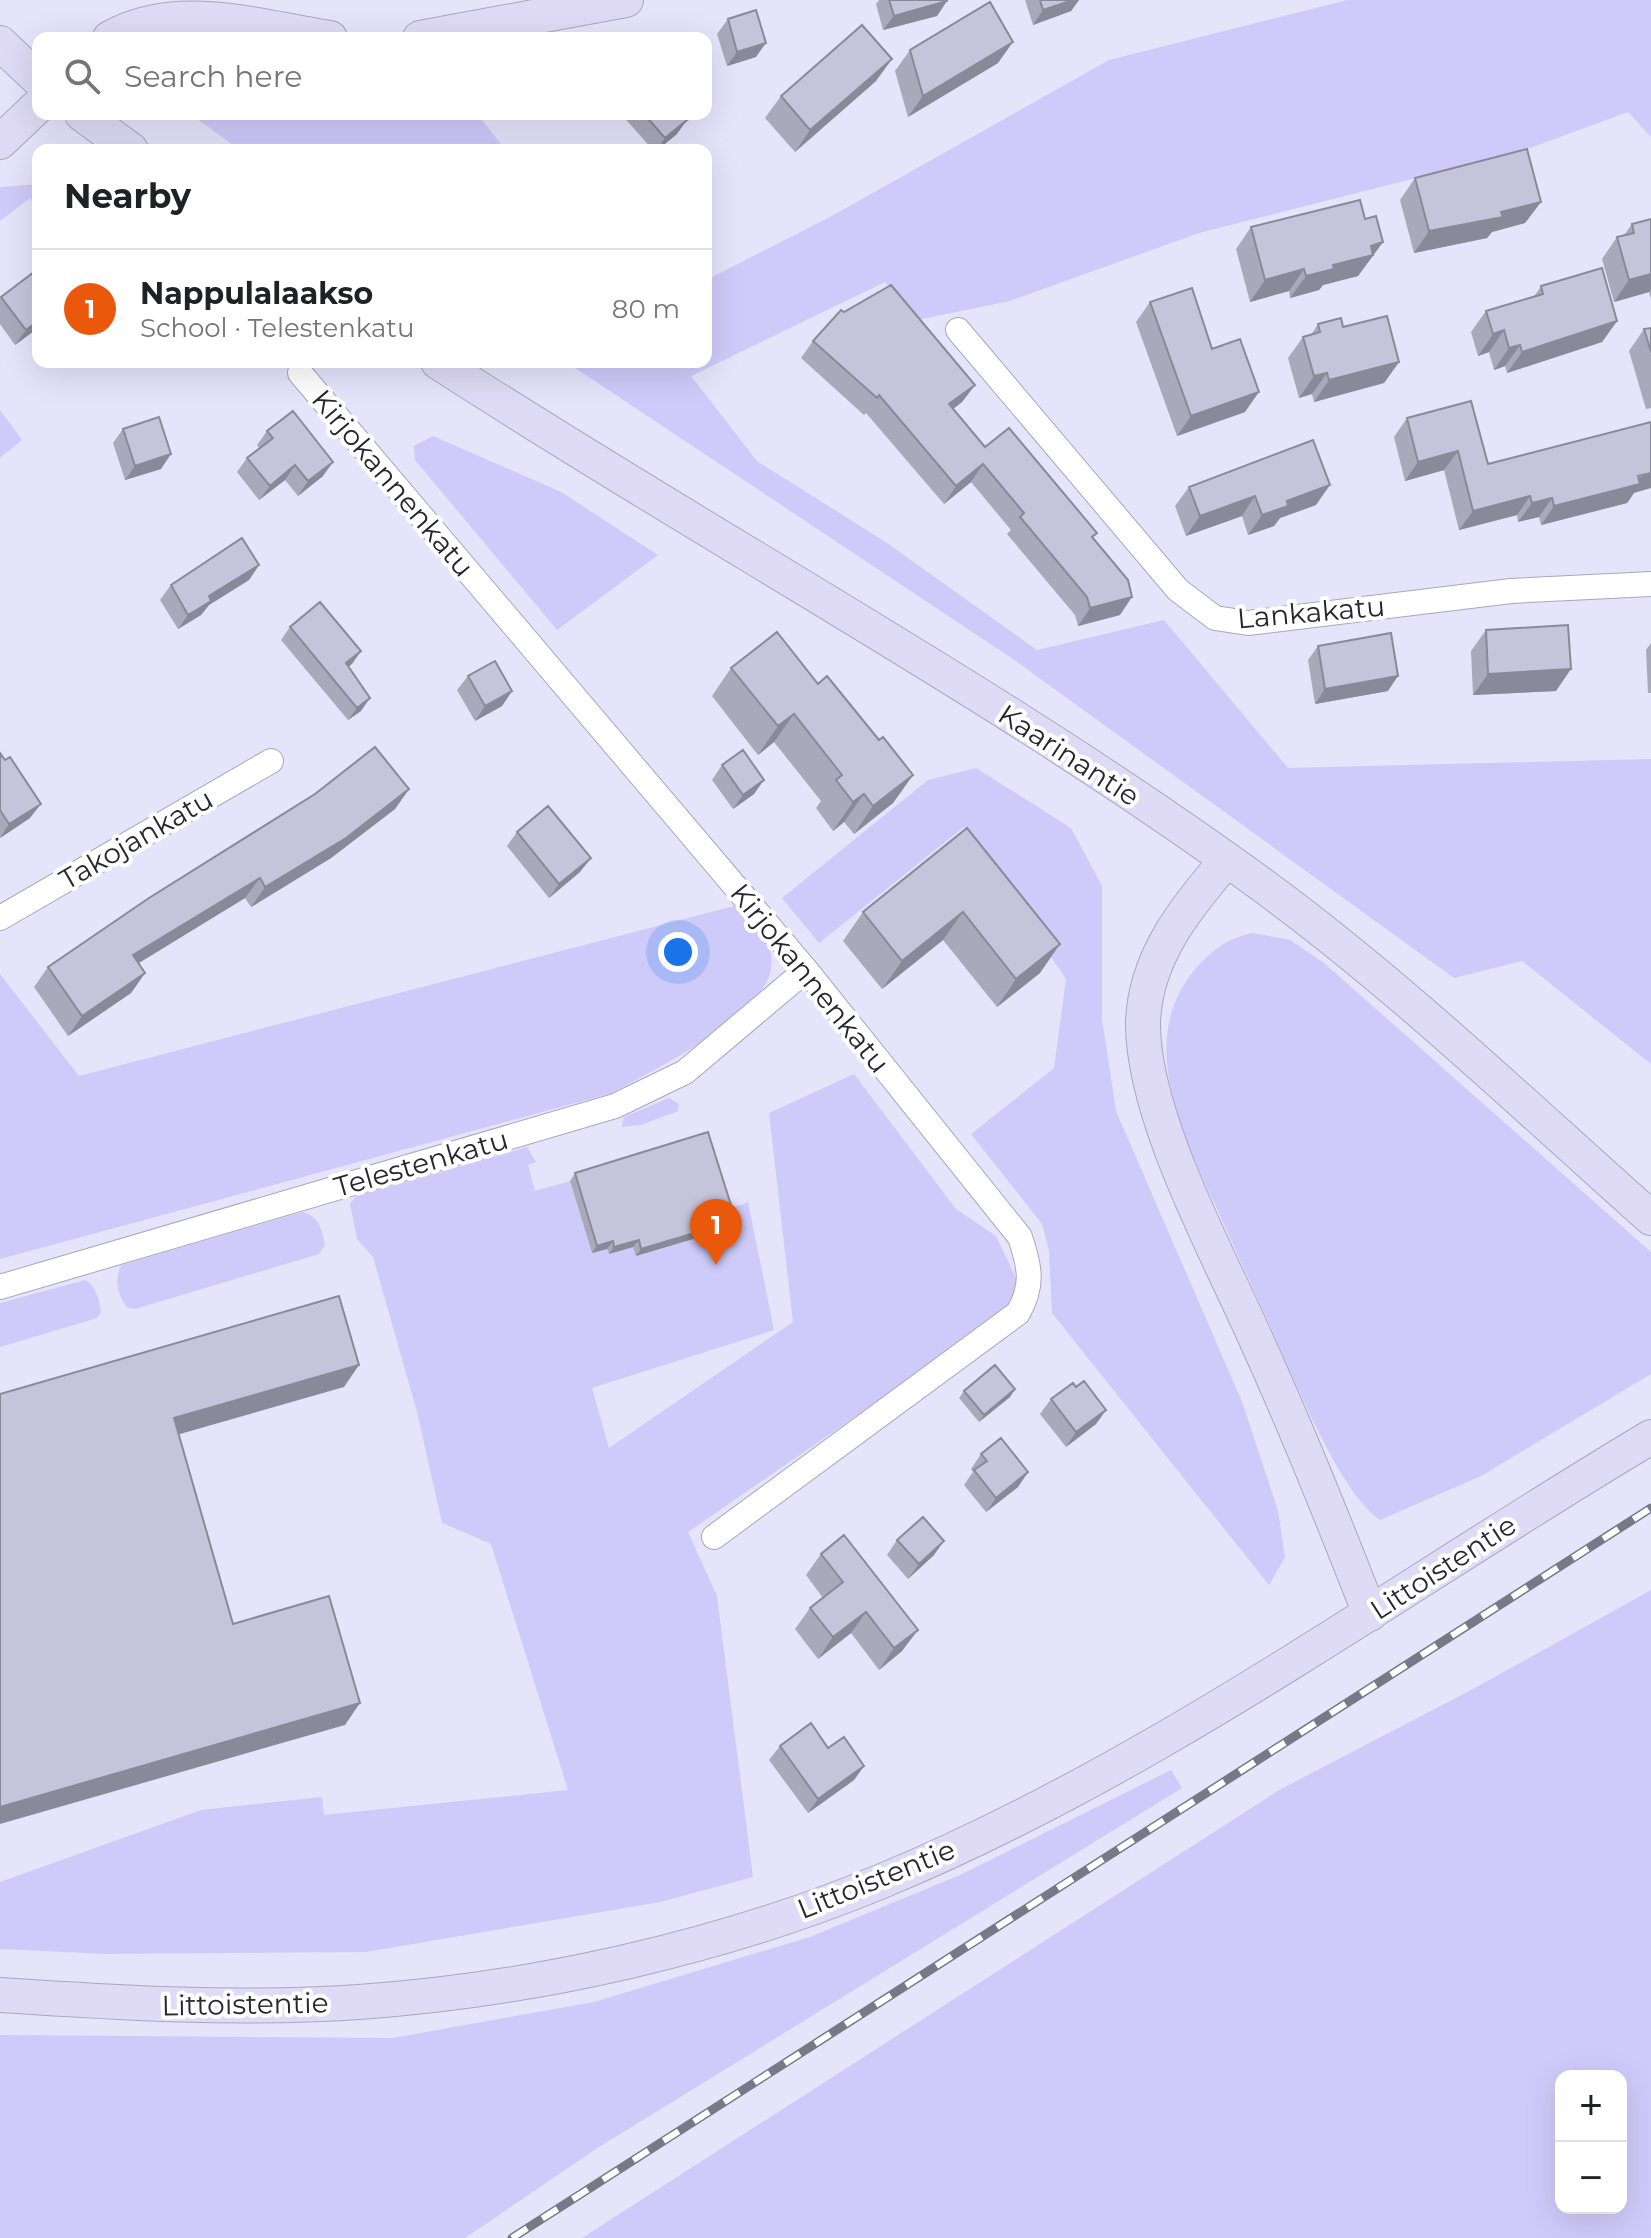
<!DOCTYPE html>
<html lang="en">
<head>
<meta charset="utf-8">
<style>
  :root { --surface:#fff; --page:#f6f6f6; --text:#202124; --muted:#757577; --line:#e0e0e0; --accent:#ea580c }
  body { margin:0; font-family:Montserrat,sans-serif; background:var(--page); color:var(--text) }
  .controls { position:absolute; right:24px; bottom:24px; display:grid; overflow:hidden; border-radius:16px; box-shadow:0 8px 32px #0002 }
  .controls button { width:72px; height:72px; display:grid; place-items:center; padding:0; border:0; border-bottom:2px solid var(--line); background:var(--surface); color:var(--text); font:40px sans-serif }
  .you { position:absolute; left:678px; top:952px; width:28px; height:28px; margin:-20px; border:6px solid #fff; border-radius:50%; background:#1a73e8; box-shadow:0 0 0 12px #1a73e833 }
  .badge { display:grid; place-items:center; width:52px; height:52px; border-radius:50%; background:var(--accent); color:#fff; font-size:26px; font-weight:700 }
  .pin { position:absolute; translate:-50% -66px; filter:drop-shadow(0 2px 4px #0008) }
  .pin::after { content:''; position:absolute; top:42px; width:28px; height:24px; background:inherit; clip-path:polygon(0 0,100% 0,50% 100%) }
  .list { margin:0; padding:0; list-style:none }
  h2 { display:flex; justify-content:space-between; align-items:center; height:104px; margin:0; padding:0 32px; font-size:34px }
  h2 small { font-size:26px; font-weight:400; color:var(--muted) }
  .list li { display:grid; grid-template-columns:52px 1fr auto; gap:24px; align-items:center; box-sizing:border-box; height:120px; padding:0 32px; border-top:2px solid var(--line) }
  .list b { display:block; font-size:30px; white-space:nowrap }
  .list p { margin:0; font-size:26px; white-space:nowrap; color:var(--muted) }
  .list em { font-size:26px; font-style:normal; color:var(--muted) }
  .icon { flex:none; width:44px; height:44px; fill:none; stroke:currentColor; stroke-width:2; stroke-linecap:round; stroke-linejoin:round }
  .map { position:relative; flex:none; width:1651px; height:2238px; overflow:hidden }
  .search { position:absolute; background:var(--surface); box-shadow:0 8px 32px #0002; left:32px; top:32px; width:680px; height:88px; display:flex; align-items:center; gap:20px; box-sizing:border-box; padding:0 28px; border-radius:16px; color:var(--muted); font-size:30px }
  .panel { position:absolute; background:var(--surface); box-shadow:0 8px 32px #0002; left:32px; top:144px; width:680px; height:224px; border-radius:16px }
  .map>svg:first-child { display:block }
  .green { fill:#cecbfa; fill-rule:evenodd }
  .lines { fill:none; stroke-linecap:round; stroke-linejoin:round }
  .street-casing { stroke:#a8a7bd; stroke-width:26 }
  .secondary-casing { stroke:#a8a7bd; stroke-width:36 }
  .street { stroke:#fff; stroke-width:24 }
  .secondary { stroke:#dfdbf6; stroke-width:34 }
  .rail-casing { stroke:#797887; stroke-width:9 }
  .rail { stroke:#fff; stroke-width:6; stroke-dasharray:18; stroke-linecap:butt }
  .wall { fill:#a9a9bb }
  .shaded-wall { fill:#8a8999 }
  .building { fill:#c5c4da; stroke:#8a8999; stroke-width:2 }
  .labels { text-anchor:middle; stroke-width:8; stroke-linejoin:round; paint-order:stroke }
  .street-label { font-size:28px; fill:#27262f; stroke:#fff }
</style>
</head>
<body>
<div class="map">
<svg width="1651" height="2238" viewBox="0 0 1651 2238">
  <rect width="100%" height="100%" fill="#e5e4fb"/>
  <path class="green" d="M1348,0h303v137l-23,-25 -106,39 -323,82 -189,68 -93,19 -32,-38 -194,94 66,85 130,82 150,107 127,-30 124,148 363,-9v305l-129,-103 -68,17 -441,-319 -447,-297h140v-82l124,-63 279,-157z
    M190,114h287l29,36h-266z
    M38,184v24l-8,-10 -30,23v-34z
    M0,410l22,30 -22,18z
    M433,436l128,56 97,63 -101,75 -142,-170 -1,-14z
    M976,768l95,60 31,58v133l14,92 127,293 35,107 7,46 -16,28 -217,-272 -3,-62 -7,-27 -71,-90 83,-66 12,-89 -102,-152 -145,116 -37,-45 146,-118z
    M742,904c15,19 33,39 29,65 -8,48 -122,104 -162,125l-609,165v-285l79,102z
    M1253,933l37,7 34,23 327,289v122l-170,102 -101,44c-42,-28 -89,-150 -112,-199 -17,-37 -34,-74 -50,-110 -34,-74 -85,-172 -21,-244 17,-18 31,-29 56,-34z
    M854,1074l102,135 40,27 25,53 -13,22 -320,221 29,64 36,281 -93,25 -294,50 -260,2 -106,-5v-67l201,-72 121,-13 2,18 244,-25 -77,-246 -49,-21 -25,-111 -44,-155 -16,-18 -7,-35 6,-8 171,-49 9,15 -8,3 7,26 35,-10 22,72 15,-4 2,5 24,-7 4,9 65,-20 -4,-15 50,-19 26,128 -182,58 17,60 184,-126 -24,-209z
    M669,1098l10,6 -1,7 -37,14 -19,2 2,-10z
    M302,1212c17,4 20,17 23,33l-6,9 -184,55 -7,-1c-10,-10 -15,-31 -6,-43z
    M85,1280c11,6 15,21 16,32l-4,6 -97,29v-44z
    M1651,1590v648h-1069l699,-449 192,-100zM1561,2076h60v132h-60z
    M1171,1770l11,18 -583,359 -134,91h-465v-203l392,3 202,-36 216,-65 150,-62z"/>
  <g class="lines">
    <defs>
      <path id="street" d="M958,330l220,260 37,28 33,5 263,-32 140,-7
        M300,373l506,597 214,267c10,30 14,48 -2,76l-304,224
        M0,918l271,-157
        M0,1287l615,-181 70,-34 121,-102"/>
      <path id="secondary" d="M110,38c68,-38 147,-11 220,0
        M420,38l206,-38
        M0,43l38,36
        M82,114l49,36
        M0,142l38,-36
        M438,362c274,178 563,332 827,525 136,100 260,219 386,331
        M1226,861c-40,46 -82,98 -83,163 0,95 77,233 116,322 40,88 76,178 111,268
        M0,1995c120,8 239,15 359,7 173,-12 362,-54 523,-121 275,-114 515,-293 769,-444"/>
    </defs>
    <use href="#street" class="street-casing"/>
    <use href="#secondary" class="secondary-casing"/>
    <use href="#street" class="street"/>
    <use href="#secondary" class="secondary"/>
    <defs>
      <path id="rail" d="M512,2238l1139,-730"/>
    </defs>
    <use href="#rail" class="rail-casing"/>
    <use href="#rail" class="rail"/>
  </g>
  <path class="wall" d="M879,0h68l-10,16 -54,14 -7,-26z
    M1025,0h54l-8,11 -38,14z
    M728,19l28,38 -29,9 -10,-32z
    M910,50l88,13 -90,54 -13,-46z
    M876,81l-81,71 -30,-34 16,-22z
    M621,114h61l-5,20 -19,16h-5z
    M1415,178l126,24 -16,21 -33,9 -5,6 -73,15 -14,-53z
    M1365,219l18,23 -25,34 -35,9 -4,5 -29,8 -1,-7 -39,11 -14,-53 15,-22z
    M1651,219v80l-2,-7 -35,10 -12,-43 15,-22 7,-2 8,-11z
    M38,269v59l-23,17 -15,-21v-26z
    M1541,286l76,35 -15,21 -95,31 -2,-7 -11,4 -5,-18 -11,4 -7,-24 15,-21 48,-14z
    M1150,302l62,47 33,63 -68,24 -41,-114z
    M844,312l131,73 -13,17 -9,7 32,38 108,91 27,77 -42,11 -3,-11 -68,-81 4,-4 -40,-48 -27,22 -78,-91 -2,2 -63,-57 12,-17z
    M1318,324l25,3 56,35 -15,21 -70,19 -2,-8 -13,4 -11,-40 15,-21 8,-2z
    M1651,328v80l-5,1 -17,-58 15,-22z
    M1407,418l81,46 146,29 -7,10 -86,22 -2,-8 -21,5 -1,-7 -58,15 -15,-60 -39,11 -11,-44z
    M123,429l38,40 -36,11 -12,-37z
    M267,431l56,45 -25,20 -13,-16 -26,20 -22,-28 10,-14 12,-10 -2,-3z
    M1189,487l127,18 -36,13 -6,8 -26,9 -6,-19 -56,20 -11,-30z
    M259,565l-10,15 -40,25 -8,10 -23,14 -18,-29 11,-15z
    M290,627l71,24 -13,15 13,45 -13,9 -67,-80z
    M1486,630l70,61 -83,4 -2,-44z
    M1651,643v50h-3l-2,-43z
    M1318,646l70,45 -73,13 -7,-44z
    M731,668l87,16 61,56 34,35 -20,28 -39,31 -10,-12 -11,9 -17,-23 5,-7 -47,-59 -16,13 -46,-59z
    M468,676l44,15 -10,15 -27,15 -18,-31z
    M0,753l30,65 -30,20z
    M722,765l32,29 -21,15 -21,-29z
    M409,789l-14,20 -64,49 -80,49 -6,-9 -106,65 6,10 -14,20 -63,43 -34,-49 14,-20z
    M967,828l73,145 -43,34 -54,-67 -61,49 -39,-48 20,-29z
    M517,832l63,40 -31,26 -42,-52z
    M575,1173l156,32 -5,7 -21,7 -2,17 -67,20 -3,-9 -24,7 -2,-5 -15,4 -22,-72z
    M1076,1387l30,23 -10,14 -30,23 -26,-33 11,-15z
    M1015,1389l-5,8 -31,25 -20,-24 5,-7z
    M981,1454l47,18 -10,15 -32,25 -22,-27 9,-13 -2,-3z
    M897,1540l37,15 -26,24 -21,-24z
    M821,1554l81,97 -23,19 -28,-37 -33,26 -23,-30 15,-21 13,-10 -17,-23z
    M780,1746l48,2 36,18 -10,14 -46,33 -39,-53z"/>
  <path class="shaded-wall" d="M1073,0h6l-8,11 -38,14 10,-15z
    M947,1l-10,15 -54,14 11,-14z
    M1013,42l-15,21 -90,54 15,-21z
    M766,43l-10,14 -29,9 10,-14z
    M892,59l-16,22 -81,71 15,-22z
    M687,120l-10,14 -20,16 8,-12z
    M1541,202l-16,21 -33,9 -5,6 -73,15 15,-22z
    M1383,242l-25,34 -35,9 -4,5 -29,8 16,-22 27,-11 38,-19z
    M1304,269l-15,22 -39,11 15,-22z
    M1651,274v16l-2,2 -35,10 15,-22z
    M38,321v7l-23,17 11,-15z
    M1617,321l-15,21 -95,31 15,-21z
    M1504,330l-15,22 -11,4 15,-22z
    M1520,345l-15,21 -11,4 15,-22z
    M1399,362l-15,21 -70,19 15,-22z
    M1327,373l-15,21 -13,4 15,-22z
    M975,385l-13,17 -26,20 13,-18z
    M1259,392l-14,20 -68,24 14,-20z
    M1458,451l-14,19 -39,11 13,-19z
    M171,454l-10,15 -36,11 10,-14z
    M333,462l-10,14 -25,20 10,-15z
    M983,464l-12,18 -27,22 12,-18z
    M295,465l-10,15 -26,20 11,-14z
    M1651,473v15l-17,5 -7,10 -86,22 13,-19z
    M1330,485l-14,20 -36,13 -6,8 -26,9 14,-20 25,-14z
    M1255,496l-13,20 -56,20 14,-20z
    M1530,496l-13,19 -58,15 14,-19z
    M1552,498l-13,19 -21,5 14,-19z
    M259,565l-10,15 -40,25 -8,10 -23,14 10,-14 21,-19z
    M1132,597l-12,18 -42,11 12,-18z
    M361,651l-9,13 -15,12 9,-13z
    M1571,669l-15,22 -83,4 15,-21z
    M1398,676l-10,15 -73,13 10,-15z
    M512,691l-10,15 -27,15 10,-15z
    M370,698l-9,13 -13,9 9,-12z
    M794,714l-20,28 -16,13 20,-29z
    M913,775l-20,28 -39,31 19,-28z
    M764,780l-10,14 -21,15 10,-14z
    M409,789l-14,20 -64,49 -80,49 14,-20z
    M864,794l-20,28 -11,9 20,-29z
    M41,804l-11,14 -30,20 9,-14z
    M591,858l-11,14 -31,26 10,-14z
    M260,878l-15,20 -126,77 14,-20z
    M963,912l-20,28 -61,49 20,-28z
    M1060,944l-20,29 -43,34 19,-28z
    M145,973l-14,20 -63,43 14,-20z
    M731,1205l-5,7 -28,9 5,-8z
    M708,1229l-5,7 -67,20 5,-7z
    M639,1240l-6,7 -24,7 5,-7z
    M613,1241l-6,8 -15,4 5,-7z
    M359,1365l-15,22 -185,53 15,-22z
    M1015,1389l-5,8 -31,25 5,-7z
    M1106,1410l-10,14 -30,23 10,-15z
    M1028,1472l-10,15 -32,25 10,-14z
    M944,1541l-10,14 -26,24 11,-15z
    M866,1612l-15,21 -33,26 15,-22z
    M918,1630l-16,21 -23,19 15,-22z
    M360,1703l-15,22 -345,99v-17z
    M864,1766l-10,14 -46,33 10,-14z"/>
  <path class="building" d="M889,0h58v1l-53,15z
    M1040,0h33l-30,10z
    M990,2l23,40 -90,54 -13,-46z
    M756,10l10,33 -29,9 -9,-33z
    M862,25l30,34 -82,71 -29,-34z
    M644,114h38l5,6 -22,18z
    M1527,149l14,53 -40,10 2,5 -74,14 -14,-53z
    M1360,200l5,19 11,-3 7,26 -12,4 2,9 -40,10 1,4 -28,7 -2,-7 -39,11 -14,-53z
    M1651,219v55l-22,6 -12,-43 17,-4 -2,-9z
    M1602,268l15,53 -95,31 -2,-7 -11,3 -5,-18 -11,4 -7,-23 57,-17 -2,-8z
    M38,269v52l-12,9 -25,-33z
    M891,285l84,100 -26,19 36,43 24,-19 88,105 -5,4 36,43 4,17 -42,11 -3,-11 -67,-80 4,-4 -41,-49 -27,22 -77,-91 -2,3 -64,-57 28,-31 3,2z
    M1192,288l20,61 28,-10 19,53 -68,24 -41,-114z
    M1387,316l12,46 -70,18 -2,-7 -13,3 -11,-39 17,-5 -2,-8 23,-6 2,9z
    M1651,328v24l-7,-23z
    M1471,401l17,63 163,-42v51l-13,3 2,8 -86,22 -2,-8 -20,5 -2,-7 -57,15 -15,-60 -40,11 -11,-44z
    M293,411l40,51 -25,19 -13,-16 -25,21 -23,-28 26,-20 -6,-7z
    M159,417l12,37 -36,12 -12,-37z
    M1313,440l17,45 -43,16 1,5 -26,9 -7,-19 -55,20 -11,-29z
    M242,538l17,27 -50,31 2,5 -23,14 -17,-30z
    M320,602l41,49 -15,12 24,35 -13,10 -67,-81z
    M1568,625l3,44 -83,5 -2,-44z
    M777,632l41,52 9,-8 52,64 4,-3 30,38 -40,31 -9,-12 -11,8 -17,-22 6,-5 -48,-61 -16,12 -47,-58z
    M1391,633l7,43 -73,13 -7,-43z
    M495,661l17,30 -27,15 -17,-30z
    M375,747l34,42 -63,49 -81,49 -5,-9 -127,77 12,18 -63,43 -34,-49 101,-69 166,-104z
    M743,750l21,30 -21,15 -21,-30z
    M0,753l5,7 5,-3 31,47 -32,20 -9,-14z
    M548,806l43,52 -32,26 -42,-52z
    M967,828l93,116 -44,35 -53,-67 -61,49 -39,-49z
    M708,1132l23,73 -28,8 5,16 -67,20 -2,-9 -25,7 -1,-6 -16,5 -22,-73z
    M339,1296l20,69 -185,53 59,206 96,-28 31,107 -360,104v-413z
    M995,1365l20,24 -31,26 -20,-24z
    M1084,1381l22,29 -30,22 -25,-33 22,-16 3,4z
    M1001,1438l27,34 -32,26 -22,-28 13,-9 -6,-7z
    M923,1517l21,24 -25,23 -22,-24z
    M844,1535l74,95 -24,18 -28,-36 -33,25 -23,-29 33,-26 -22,-28z
    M811,1723l17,25 16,-11 20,29 -46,33 -38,-53z"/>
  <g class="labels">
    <g class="street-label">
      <text transform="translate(393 483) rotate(50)" y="10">Kirjokannenkatu</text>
      <text transform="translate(1311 612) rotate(-5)" y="10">Lankakatu</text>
      <text transform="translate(1069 755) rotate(33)" y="10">Kaarinantie</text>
      <text transform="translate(136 839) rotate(-30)" y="10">Takojankatu</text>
      <text transform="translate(810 978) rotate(51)" y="10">Kirjokannenkatu</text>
      <text transform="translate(421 1163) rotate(-16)" y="10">Telestenkatu</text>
      <text transform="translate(1443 1567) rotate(-33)" y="10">Littoistentie</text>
      <text transform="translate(876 1879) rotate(-22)" y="10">Littoistentie</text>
      <text transform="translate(245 2004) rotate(-1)" y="10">Littoistentie</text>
    </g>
  </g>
</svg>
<div class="controls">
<button>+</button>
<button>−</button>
</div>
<div class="you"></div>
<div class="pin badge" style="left:716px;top:1265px">1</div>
<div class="search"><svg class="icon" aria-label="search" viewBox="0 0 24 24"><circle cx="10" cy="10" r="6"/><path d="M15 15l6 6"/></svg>Search here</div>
<section class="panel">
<h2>Nearby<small></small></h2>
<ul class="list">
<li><span class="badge">1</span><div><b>Nappulalaakso</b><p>School · Telestenkatu</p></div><em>80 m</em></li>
</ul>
</section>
</div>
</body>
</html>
